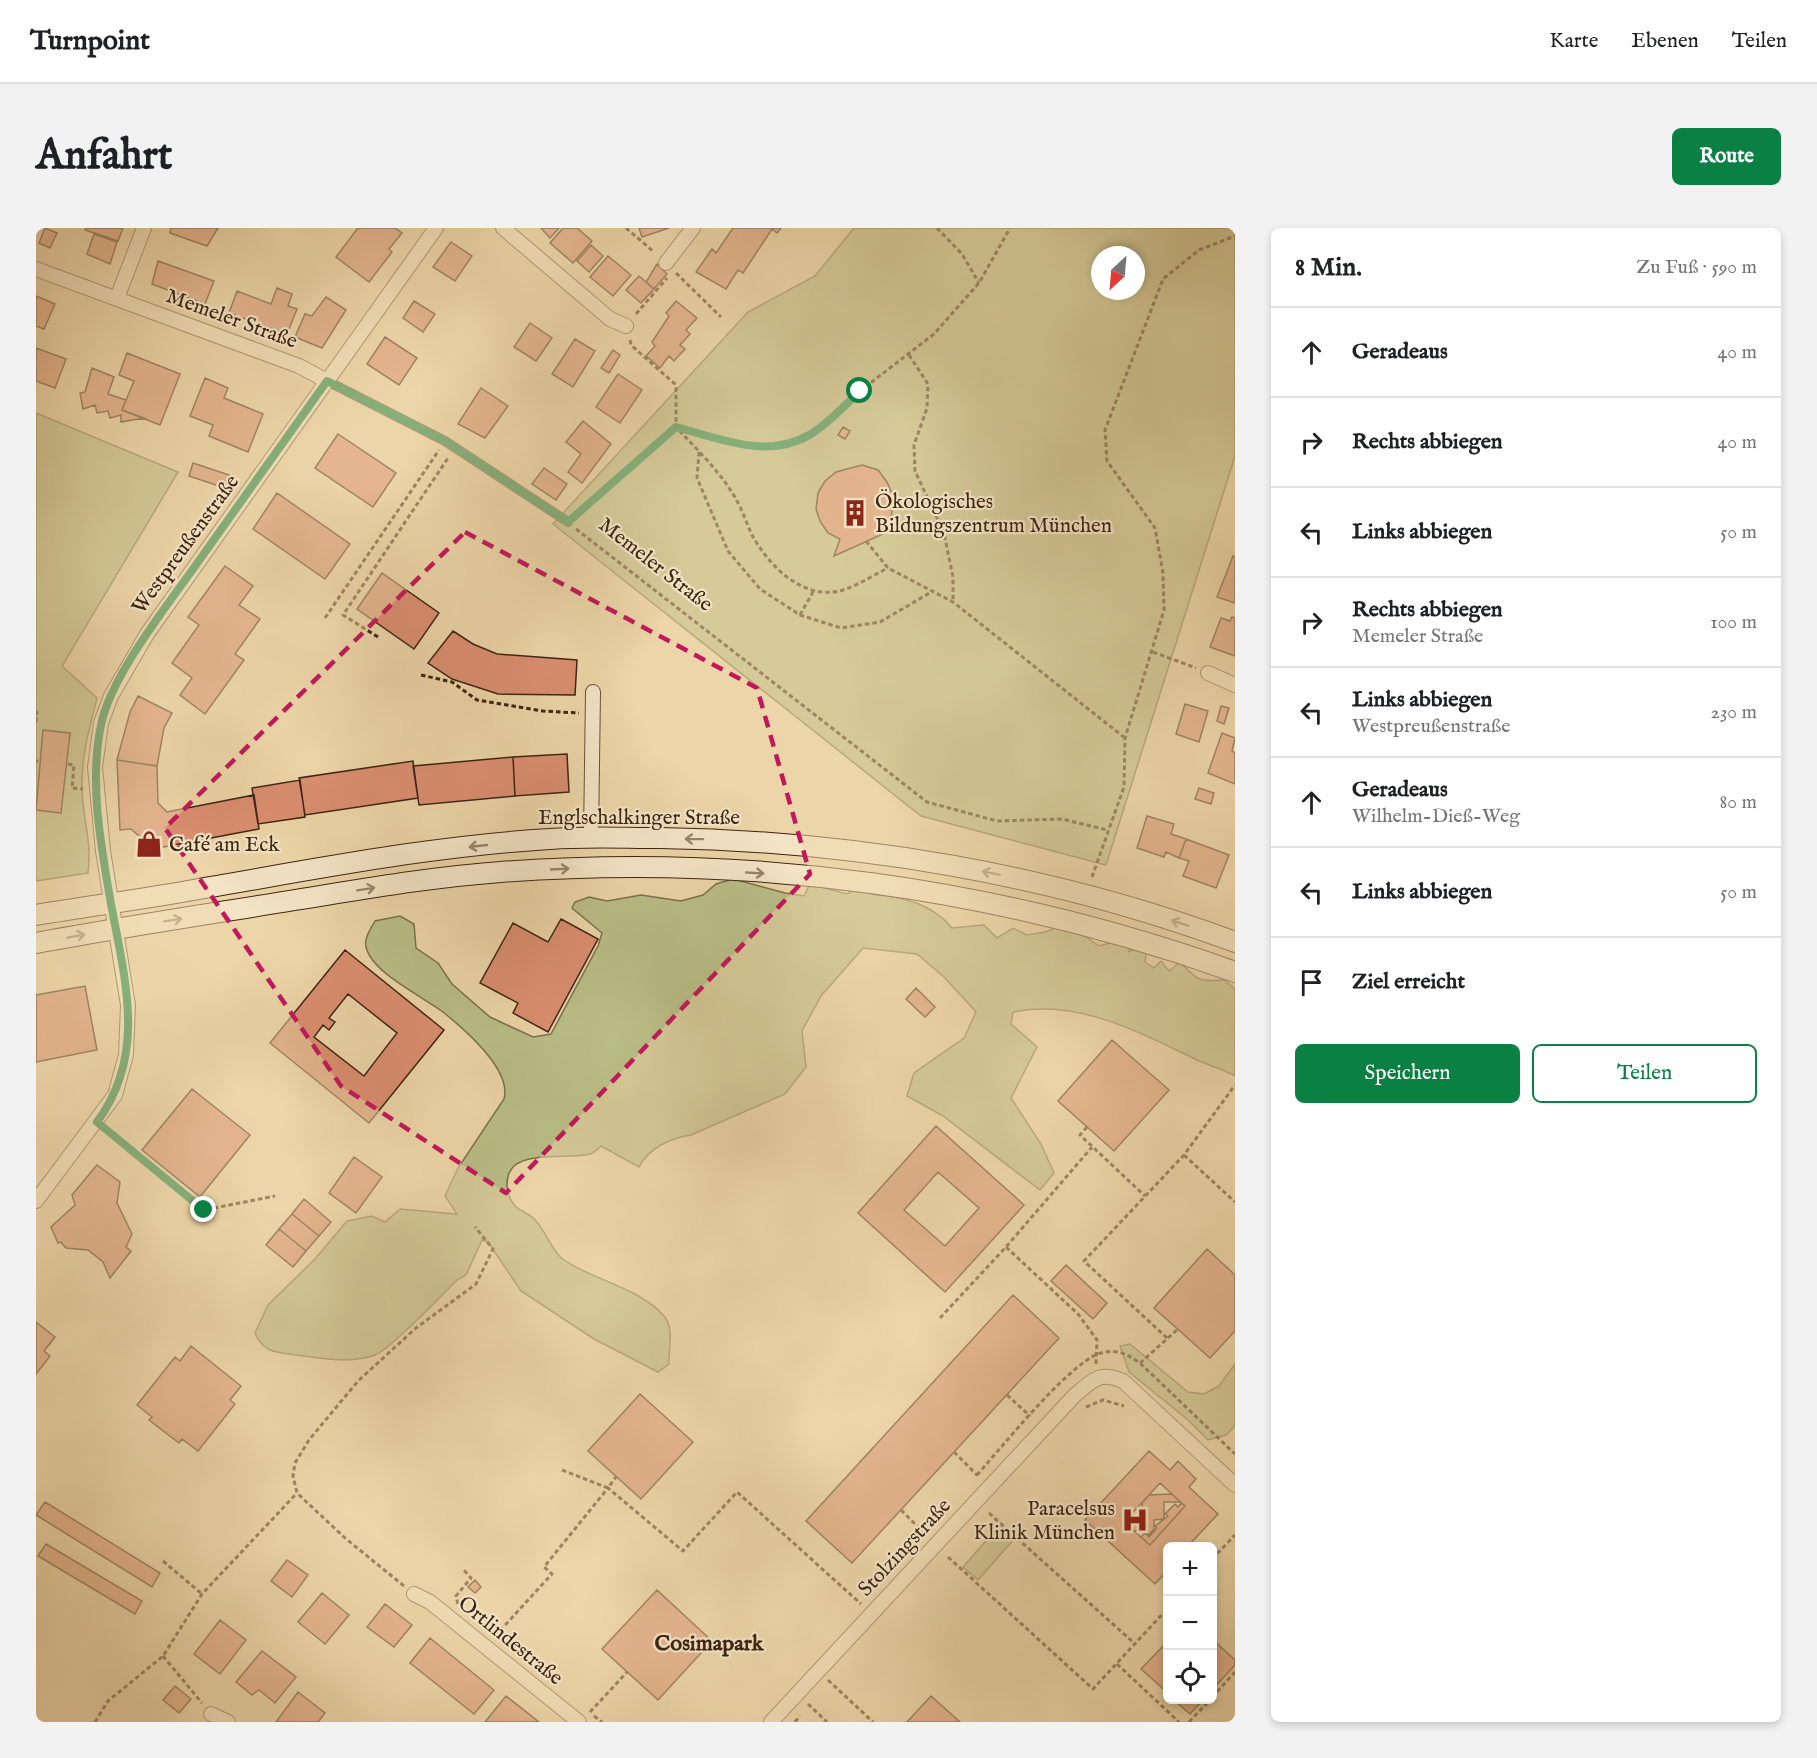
<!DOCTYPE html>
<html lang="de">
<head>
<meta charset="utf-8">
<style>
  :root { --surface:#fff; --page:#f2f2f2; --text:#202124; --muted:#757577; --line:#e0e0e0; --accent:#0b8043 }
  body { margin:0; font-family:"IM FELL English",serif; background:var(--page); color:var(--text) }
  .controls { position:absolute; right:18px; bottom:18px; display:grid; overflow:hidden; border-radius:9px; box-shadow:0 3px 9px #0003 }
  .controls button { width:54px; height:54px; display:grid; place-items:center; padding:0; border:0; border-bottom:2px solid var(--line); background:var(--surface); color:var(--text); font:30px sans-serif }
  .compass { position:absolute; left:1055px; top:18px; width:54px; height:54px; border-radius:50%; background:var(--surface); box-shadow:0 3px 9px #0003; rotate:206deg }
  .stop { position:absolute; width:18px; height:18px; margin:-14px; border:4px solid #0b8043; border-radius:50%; background:#fff }
  .stop.end { background:#0b8043; border-color:#fff; box-shadow:0 2px 6px #0008 }
  .list { margin:0; padding:0; list-style:none }
  h2 { display:flex; justify-content:space-between; align-items:center; height:78px; margin:0; padding:0 24px; font-size:26px }
  h2 small { font-size:20px; font-weight:400; color:var(--muted) }
  .list li { display:grid; grid-template-columns:39px 1fr auto; gap:18px; align-items:center; box-sizing:border-box; height:90px; padding:0 24px; border-top:2px solid var(--line) }
  .list b { display:block; font-size:22px; white-space:nowrap }
  .list p { margin:0; font-size:20px; white-space:nowrap; color:var(--muted) }
  .list em { font-size:20px; font-style:normal; color:var(--muted) }
  .actions { display:flex; gap:12px; padding:18px 24px }
  .actions a { flex:1; padding:14px 0; border:2px solid var(--accent); border-radius:9px; text-align:center; font-size:21px; color:var(--accent) }
  .actions .main { background:var(--accent); color:#fff }
  .icon { flex:none; width:33px; height:33px; fill:none; stroke:currentColor; stroke-width:2; stroke-linecap:round; stroke-linejoin:round }
  .map { position:relative; flex:none; width:1199px; height:1494px; overflow:hidden; border-radius:9px }
  header { display:flex; align-items:center; gap:36px; box-sizing:border-box; height:84px; padding:0 30px; background:var(--surface); border-bottom:2px solid var(--line) }
  header strong { font-size:28px }
  nav { display:flex; gap:33px; margin-inline-start:auto; font-size:21px }
  .intro { display:flex; align-items:center; justify-content:space-between; box-sizing:border-box; height:144px; padding:0 36px }
  h1 { margin:0; font-size:42px }
  .button { padding:15px 27px; border-radius:9px; background:var(--accent); color:#fff; font-size:21px; font-weight:700 }
  main { display:flex; gap:36px; padding:0 36px }
  aside { flex:1; background:var(--surface); border-radius:9px; box-shadow:0 3px 9px #0003 }
  .map>svg:first-child { display:block }
  .green { fill:#b9bd86; stroke:#7c714c; stroke-width:1.5; fill-rule:evenodd }
  .building { fill:#da8e70; stroke:#3e2511; stroke-width:1.5; fill-rule:evenodd }
  .lines { fill:none; stroke-linecap:round; stroke-linejoin:round }
  .service-casing { stroke:#6a5137; stroke-width:10 }
  .minor-casing { stroke:#6a5137; stroke-width:16 }
  .secondary-casing { stroke:#3e2511; stroke-width:22 }
  .path { stroke:#3e2511; stroke-width:3; stroke-dasharray:4.5 3; stroke-linecap:butt }
  .service { stroke:#f3e4c6; stroke-width:7 }
  .minor { stroke:#f3e4c6; stroke-width:14 }
  .secondary { stroke:#f3e4c6; stroke-width:20 }
  .oneway { stroke:#98846c }
  .route { stroke:#0b8043; stroke-width:8 }
  .marked { fill:none; stroke:#c2185b; stroke-width:4.5; stroke-dasharray:12 8; stroke-linejoin:round }
  .labels { text-anchor:middle; stroke-width:4.5; stroke-linejoin:round; paint-order:stroke }
  .street-label { font-size:21px; fill:#3e2511; stroke:#f3e4c6 }
  .poi-label { font-size:21px; fill:#3e2511; stroke:#f3e4c6; text-anchor:start }
  .neighbourhood-label { font-size:22px; font-weight:bold; fill:#3e2511; stroke:#f3e4c6 }
</style>
</head>
<body>
<header>
<strong>Turnpoint</strong>
<nav><a>Karte</a><a>Ebenen</a><a>Teilen</a></nav>
</header>
<div class="intro"><h1>Anfahrt</h1><a class="button">Route</a></div>
<main>
<div class="map">
<svg width="1199" height="1494" viewBox="0 0 1199 1494">
  <rect width="100%" height="100%" fill="#ecd5a8"/>
  <filter id="stains"><feTurbulence type="fractalNoise" baseFrequency=".00333" numOctaves="4"/><feColorMatrix values="0 0 0 0 .2 0 0 0 0 .09 0 0 0 0 .02 0 0 0 .5 -.17"/></filter>
  <radialGradient id="worn" r=".72"><stop offset=".6" stop-color="#630" stop-opacity="0"/><stop offset="1" stop-color="#630" stop-opacity=".3"/></radialGradient>
  <path class="green" d="M818,0h381v228l-129,409 -185,-49 -368,-292 195,-212 67,-36zM1064,27h36v36h-36z
    M0,185l142,59 -116,194 35,32c-8,31 -16,60 -15,92 1,30 10,52 6,83l-52,8z
    M697,651l52,14 19,3 6,-12 37,10 9,-5c8,1 17,6 23,6 28,3 54,10 73,33l32,-3 13,13 16,-10 14,7 18,-3 15,-6 22,8 17,12 11,-3 18,3 1,6 6,-3 11,4 -1,9 9,6 7,-7 8,10 11,-9c17,18 18,20 44,18l11,9v87c-13,-8 -29,-11 -42,-18 -57,-27 -115,-59 -180,-46l-2,12 26,23 -26,51 30,46 13,29 -14,17 -97,-74 -36,-20 7,-23 50,-35 12,-26 -32,-35 -27,-23 -54,-6 -42,48 -19,35 4,36 -21,27 -94,41c-21,3 -42,13 -52,32l-38,-21c-3,3 -7,7 -11,8 -18,5 -61,-2 -76,12 -11,11 -8,31 2,41 6,5 14,7 19,13 11,11 17,32 29,40 29,20 76,28 100,56 11,12 4,34 5,48l-11,8 -64,-33 -73,-48 -33,-49 -6,-2 -16,35 -9,5c-15,15 -66,69 -82,75 -24,9 -55,3 -79,0 -19,-3 -33,-2 -41,-22l13,-28 47,-46 32,-38 25,-5 13,6 15,-13 57,5 -12,-18 13,-28 46,-69c8,-30 -40,-70 -61,-87 -21,-16 -71,-39 -77,-65 -2,-10 5,-18 9,-26l25,-5 14,8 2,24 22,15 14,21 38,33 43,20 18,-3 47,-88 4,-13 -30,-25 3,-6 14,-5 18,4 34,-6 40,6 22,-6 13,-11z
    M1094,1116l58,48 16,2 15,-8 16,-22v62l-9,9 -18,5 -20,-20 -59,-48 -9,-26z
    M964,1297l15,13 -37,42 -15,-13z"/>
  <path class="building" d="M9,0l12,5 -7,15 -11,-5z
    M50,0h37l-5,13 -33,-11z
    M135,0h47l-11,18 -37,-13z
    M322,0h37l7,5 -13,16 3,3 -23,30 -33,-25z
    M505,0h18l-9,10z
    M527,0h14l15,13 -19,22 -23,-20z
    M603,0h30l-27,9z
    M697,0h48l-4,5 -5,-4 -29,44 -5,-3 -12,19 -30,-17 16,-23 4,4z
    M58,6l23,8 -7,22 -23,-10z
    M415,14l21,14 -17,25 -22,-14z
    M555,17l12,11 -14,16 -12,-11z
    M572,28l23,19 -18,21 -23,-19z
    M122,33l56,20 -9,23 -53,-20z
    M621,36l10,10 -13,15 -8,-7z
    M603,48l15,13 -13,14 -15,-13z
    M241,60l15,6 -4,12 9,3 -10,25 -58,-21 8,-22 34,13z
    M0,68l19,8 -11,25 -8,-3z
    M290,69l20,13 -24,38 -27,-11 10,-23 7,2z
    M378,73l21,13 -12,18 -20,-14z
    M640,73l21,17 -11,12 4,4 -10,11 5,4 -11,12 -5,-5 -9,12 -14,-12 9,-10 -3,-4 17,-26 -3,-3z
    M494,95l22,15 -16,23 -22,-14z
    M349,109l32,21 -18,27 -32,-21z
    M539,111l20,12 -22,36 -21,-13z
    M0,120l30,11 -11,29 -19,-7z
    M577,122l7,5 -11,18 -8,-5z
    M91,125l53,21 -20,51 -38,-15 12,-29 -15,-6z
    M56,140l22,9 -6,17 18,6 -4,10 22,8 -23,4v-7l-11,3 -2,-7 -11,2 -2,-8 -12,4 -3,-16 5,-1z
    M582,146l24,16 -22,33 -24,-16z
    M169,150l23,10 -4,10 39,16 -15,38 -39,-16 4,-11 -23,-9z
    M445,160l27,18 -23,32 -27,-14z
    M547,193l28,23 -29,39 -14,-11 13,-18 -15,-12z
    M807,199l7,4 -5,8 -7,-4z
    M302,206l58,39 -23,34 -58,-39z
    M157,235l36,12 -4,13 -36,-12z
    M826,237l16,5 9,12 7,16 -3,20 -8,16 -49,22 6,-17 -12,-6 -8,-12 -4,-12 2,-16 7,-12 11,-9z
    M508,240l23,16 -11,16 -24,-16z
    M241,265l73,51 -25,35 -72,-50z
    M1197,328l2,1v46l-18,-6z
    M189,338l28,20 -14,19 21,14 -25,35 9,6 -39,54 -25,-19 12,-17 -20,-15 27,-38 -11,-8z
    M346,345l57,40 -25,36 -57,-40z
    M1196,389l3,1v38l-25,-9 11,-29 9,3z
    M417,403l20,13 24,10 80,6 -2,35 -77,-1 -46,-15 -24,-16z
    M102,468l34,17 -8,15 -7,38 -40,-6 13,-48z
    M1149,476l23,7 -9,31 -23,-8z
    M1185,478l8,2 -5,16 -7,-3z
    M7,502l27,3 -9,80 -25,-3z
    M1186,505l13,5 -3,13 3,2v31l-27,-11z
    M531,526l2,38 -54,4 -2,-39z
    M477,529l2,39 -96,9 -6,-39z
    M81,532l40,6 1,37 9,9 87,-17 5,34 -117,22 -2,-14 -9,-8 -11,1z
    M377,533l5,37 -113,17 -6,-37z
    M264,552l5,37 -47,7 -6,-36z
    M1163,560l15,5 -3,11 -16,-5z
    M1111,588l27,8 -3,10 15,5 -7,19 -13,-6 -2,5 -27,-9z
    M1150,611l43,16 -13,33 -33,-12 6,-15 -10,-3z
    M525,691l37,20 -50,93 -35,-19 5,-10 -38,-20 33,-60 35,19z
    M309,722l99,80 -75,93 -99,-80zM312,766l49,39 -33,43 -50,-39 9,-12 6,5 6,-8 -6,-4z
    M49,758l12,64 -61,12v-67z
    M880,760l19,19 -10,10 -19,-18z
    M1076,812l57,50 -55,61 -56,-50z
    M156,861l58,46 -50,62 -58,-47z
    M900,898l88,79 -79,87 -87,-79zM902,944l41,36 -34,38 -41,-36z
    M318,929l28,20 -26,36 -27,-20z
    M61,937l23,17 -3,21 15,31 -6,13 5,4 -21,27 -7,-16 -15,-12 -22,-2 -5,-6 -3,1 -7,-16 24,-22 -3,-10z
    M268,971l27,23 -12,14 -27,-22z
    M256,986l27,22 -13,15 -27,-22z
    M243,1001l27,22 -13,16 -27,-22z
    M1171,1021l28,26v56l-25,27 -56,-50z
    M1030,1037l41,38 -14,16 -42,-38z
    M977,1067l46,43 -207,225 -46,-42z
    M0,1094l19,15 -11,14 6,5 -14,18z
    M155,1118l50,40 -11,14 5,4 -37,47 -16,-12 -3,4 -30,-23 3,-3 -15,-12 38,-48 5,4z
    M604,1166l53,48 -52,57 -53,-48z
    M1113,1223l21,19 8,-9 18,18 -7,8 29,27 -30,32h-20v24l-13,14 -70,-64zM1124,1255l25,23 -35,39 -26,-23z
    M1136,1266l8,8h-16v17l-10,1v9l-5,6 -6,-5 -9,1 -10,-9 3,-3 16,-1 -1,-15 7,-8z
    M9,1274l115,71 -8,14 -116,-72z
    M1145,1275l4,3 -35,39 -9,-8 4,-4 4,4 8,-9 -2,-2 13,-10 -3,-2 10,-10 3,3z
    M10,1316l96,57 -7,13 -97,-58z
    M251,1332l21,15 -16,22 -21,-16z
    M439,1352l6,7 -6,6 -7,-6z
    M621,1362l55,51 -54,59 -56,-51z
    M286,1365l27,22 -24,29 -27,-22z
    M349,1376l27,21 -18,22 -27,-20z
    M184,1392l26,20 -26,34 -26,-20z
    M394,1410l64,52 -20,24 -64,-51z
    M1176,1411l23,21v5l-23,25z
    M1132,1413v52l-27,-24z
    M226,1423l34,26 -21,26 -16,-13 -7,5 -16,-13z
    M139,1458l16,13 -12,14 -16,-13z
    M262,1464l27,21 -7,9h-42z
    M470,1468l33,26h-54z
    M895,1468l29,26h-53z
    M1138,1472h29l-13,14z"/>
  <g class="lines">
    <defs>
      <path id="service" d="M291,153l118,60 123,81"/>
      <path id="minor" d="M467,0l107,91 16,7
        M630,35l27,-35
        M0,41l263,97 28,15
        M81,70l27,-70
        M1172,445l27,12
        M555,609l2,-145
        M0,973l79,-106 11,-40 2,-50 -25,-154 -8,-84 6,-44 10,-27 36,-62 289,-406
        M378,1366l16,8 149,120
        M175,1486l17,8
        M735,1494l304,-327c18,-15 24,-24 48,-14l112,104"/>
      <path id="secondary" d="M0,687c54,-9 109,-16 163,-26 117,-20 232,-43 351,-50 36,-3 73,-1 110,-1 195,3 392,36 575,104
        M0,715c86,-16 173,-29 259,-43 69,-11 137,-23 206,-28 248,-19 500,16 734,100"/>
    </defs>
    <use href="#service" class="service-casing"/>
    <use href="#minor" class="minor-casing"/>
    <use href="#secondary" class="secondary-casing"/>
    <path class="path" d="M590,0l28,24
      M901,0l25,26 17,29
      M640,45l45,44
      M600,86l31,-36
      M594,112l1,5 45,40v42c21,23 46,46 61,74 6,11 10,23 15,34 17,31 52,67 91,55 15,-5 31,-15 45,-22
      M873,127l19,29 -1,24 -13,37 1,26 29,62 9,44v24
      M663,224l-2,26 31,73 32,38 40,26 41,13 39,-6 53,-31
      M540,287l100,-88 68,18 35,3 32,-15 49,-42 74,-57 45,-51 31,-55
      M540,301l351,273 70,19 65,-2 45,11
      M830,313l22,27 65,34 172,136
      M764,387l13,-23
      M289,390l114,-168
      M342,409l-35,-22 105,-157
      M1117,424l43,16
      M385,447l31,7 25,18 66,11 36,2
      M0,494l1,-11
      M0,533h2
      M32,536l6,1 -2,23 11,1
      M1056,649l32,-90 1,-49 39,-128 -1,-37 -8,-45 -48,-67 -2,-31 58,-151 36,-29 36,-14
      M1051,899l-7,8 65,61
      M71,903l97,79 71,-14
      M1148,927l51,47
      M970,1019l72,67 19,26 -1,24
      M904,1090l66,-71 86,-100
      M1131,1110l-83,-77 100,-106 51,-70
      M1104,1135l38,-34
      M971,1167l23,21
      M1050,1179l17,-7 21,6
      M918,1224l23,23
      M526,1242l46,18 8,-11
      M941,1247c25,-28 90,-109 121,-121 17,-6 28,-1 42,9l95,91
      M865,1282l23,23
      M953,1285l146,131
      M912,1329l145,132 75,-81
      M1176,1331l23,-24
      M127,1333l39,33
      M368,1358l-59,-48 -48,-45 -4,-17 2,-13 14,-23 49,-59 58,-53 60,-44 17,-35 -18,-22
      M422,1376l-2,-8 15,-18 -8,-9
      M459,1408l57,-62 -8,-7 64,-79 75,63 54,-59 124,112
      M127,1428l39,47
      M1081,1436l62,58
      M792,1452l45,42
      M1176,1469l23,-25
      M772,1476l19,18
      M554,1484l37,-40
      M558,1488l8,6
      M59,1494l13,-21 55,-45 39,-62 95,-101
      M759,1494l5,-6
      M1153,1494l21,-22"/>
    <use href="#service" class="service"/>
    <use href="#minor" class="minor"/>
    <use href="#secondary" class="secondary"/>
  </g>
  <defs><path id="oneway-shaft" d="M-6 0H5M1.5-3L5.5 0L1.5 3" fill="none" stroke-width="1.6" stroke-linecap="round" stroke-linejoin="round" transform="scale(1.5)"/></defs>
  <g class="oneway">
    <use href="#oneway-shaft" transform="translate(658 611) rotate(-179)"/>
    <use href="#oneway-shaft" transform="translate(442 618) rotate(174)"/>
    <use href="#oneway-shaft" transform="translate(524 641) rotate(-3)"/>
    <use href="#oneway-shaft" transform="translate(719 645) rotate(3)"/>
    <use href="#oneway-shaft" transform="translate(955 645) rotate(-168)"/>
    <use href="#oneway-shaft" transform="translate(330 661) rotate(-9)"/>
    <use href="#oneway-shaft" transform="translate(137 692) rotate(-9)"/>
    <use href="#oneway-shaft" transform="translate(1144 695) rotate(-162)"/>
    <use href="#oneway-shaft" transform="translate(40 708) rotate(-10)"/>
  </g>
  <g class="lines">
    <path class="route" d="M168,982l-107,-88c50,-67 28,-142 14,-218 -10,-58 -22,-121 -10,-179 10,-50 67,-120 97,-163 43,-60 86,-120 129,-181l118,60 123,81 108,-95c45,12 92,33 135,7 18,-11 34,-29 49,-43"/>
  </g>
  <path d="M0 0H1199V1494H0ZM429,304l292,156 53,186 -304,319 -165,-107 -176,-258z" fill="#ecd5a8" fill-opacity=".55" fill-rule="evenodd"/>
  <path class="marked" d="M429,304l292,156 53,186 -304,319 -165,-107 -176,-258z"/>
  <defs>
    <symbol id="building-bare" viewBox="-9 -9 18 18"><path d="M-4-6H4V6H1V3H-1V6H-4ZM-2.5-4.3h1.7v1.8h-1.7ZM.8-4.3h1.7v1.8H.8ZM-2.5-1h1.7V.8h-1.7ZM.8-1h1.7V.8H.8Z" fill="#8f2418" stroke="#f3e4c6" stroke-width="2.5" paint-order="stroke"/></symbol>
    <symbol id="shop-bare" viewBox="-9 -9 18 18"><path d="M-5-2.5h2.3a2.7 3.5 0 0 1 5.4 0H5L5.5 6h-11ZM-1.5-2.5h3a1.5 2.3 0 0 0-3 0Z" fill="#8f2418" stroke="#f3e4c6" stroke-width="2.5" paint-order="stroke"/></symbol>
    <symbol id="hospital-bare" viewBox="-9 -9 18 18"><path d="M-5-5h3v3.5h4V-5h3V5h-3V1.5h-4V5h-3Z" fill="#8f2418" stroke="#f3e4c6" stroke-width="2.5" paint-order="stroke"/></symbol>
  </defs>
  <g fill-rule="evenodd">
    <use href="#building-bare" x="800" y="266" width="38" height="38"/>
    <use href="#shop-bare" x="94" y="597" width="38" height="38"/>
    <use href="#hospital-bare" x="1080" y="1273" width="38" height="38"/>
  </g>
  <g class="labels">
    <g class="street-label">
      <text transform="translate(196 90) rotate(20)" y="7">Memeler Straße</text>
      <text transform="translate(149 316) rotate(-54)" y="7">Westpreußenstraße</text>
      <text transform="translate(620 336) rotate(38)" y="7">Memeler Straße</text>
      <text x="603" y="596">Englschalkinger Straße</text>
      <text transform="translate(868 1319) rotate(-47)" y="7">Stolzingstraße</text>
      <text transform="translate(475 1412) rotate(39)" y="7">Ortlindestraße</text>
    </g>
    <g class="poi-label">
      <text x="839" y="280">Ökologisches<tspan x="839" dy="24">Bildungszentrum München</tspan></text>
      <text x="133" y="623">Café am Eck</text>
      <text x="1079" y="1287" text-anchor="end">Paracelsus<tspan x="1079" dy="24">Klinik München</tspan></text>
    </g>
    <g class="neighbourhood-label">
      <text x="673" y="1422">Cosimapark</text>
    </g>
  </g>
  <rect width="100%" height="100%" filter="url(#stains)"/>
  <rect width="100%" height="100%" fill="url(#worn)"/>
</svg>
<div class="controls">
<button>+</button>
<button>−</button>
<button><svg class="icon" aria-label="locate" viewBox="0 0 24 24"><circle cx="12" cy="12" r="6"/><path d="M12 2v4M12 18v4M2 12h4M18 12h4"/></svg></button>
</div>
<svg class="compass" viewBox="-18 -18 36 36"><path d="M0-13l5 13h-10z" fill="#e53935"/><path d="M0 13l5-13h-10z" fill="#757577"/></svg>
<div class="stop" style="left:824px;top:163px"></div>
<div class="stop end" style="left:168px;top:982px"></div>
</div>
<aside>
<h2>8 Min.<small>Zu Fuß · 590 m</small></h2>
<ul class="list">
<li><svg class="icon" aria-label="ahead" viewBox="0 0 24 24"><path d="M12 20V5M6 11l6-6 6 6"/></svg><div><b>Geradeaus</b></div><em>40 m</em></li>
<li><svg class="icon" aria-label="right" viewBox="0 0 24 24"><path d="M7 20v-9h11M14 6l5 5-5 5"/></svg><div><b>Rechts abbiegen</b></div><em>40 m</em></li>
<li><svg class="icon" aria-label="left" viewBox="0 0 24 24"><path d="M17 20v-9H6M10 6l-5 5 5 5"/></svg><div><b>Links abbiegen</b></div><em>50 m</em></li>
<li><svg class="icon" aria-label="right" viewBox="0 0 24 24"><path d="M7 20v-9h11M14 6l5 5-5 5"/></svg><div><b>Rechts abbiegen</b><p>Memeler Straße</p></div><em>100 m</em></li>
<li><svg class="icon" aria-label="left" viewBox="0 0 24 24"><path d="M17 20v-9H6M10 6l-5 5 5 5"/></svg><div><b>Links abbiegen</b><p>Westpreußenstraße</p></div><em>230 m</em></li>
<li><svg class="icon" aria-label="ahead" viewBox="0 0 24 24"><path d="M12 20V5M6 11l6-6 6 6"/></svg><div><b>Geradeaus</b><p>Wilhelm-Dieß-Weg</p></div><em>80 m</em></li>
<li><svg class="icon" aria-label="left" viewBox="0 0 24 24"><path d="M17 20v-9H6M10 6l-5 5 5 5"/></svg><div><b>Links abbiegen</b></div><em>50 m</em></li>
<li><svg class="icon" aria-label="arrive" viewBox="0 0 24 24"><path d="M6 21V4h12l-3 4 3 4H6"/></svg><div><b>Ziel erreicht</b></div></li>
</ul>
<div class="actions"><a class="main">Speichern</a><a>Teilen</a></div>
</aside>
</main>
</body>
</html>
